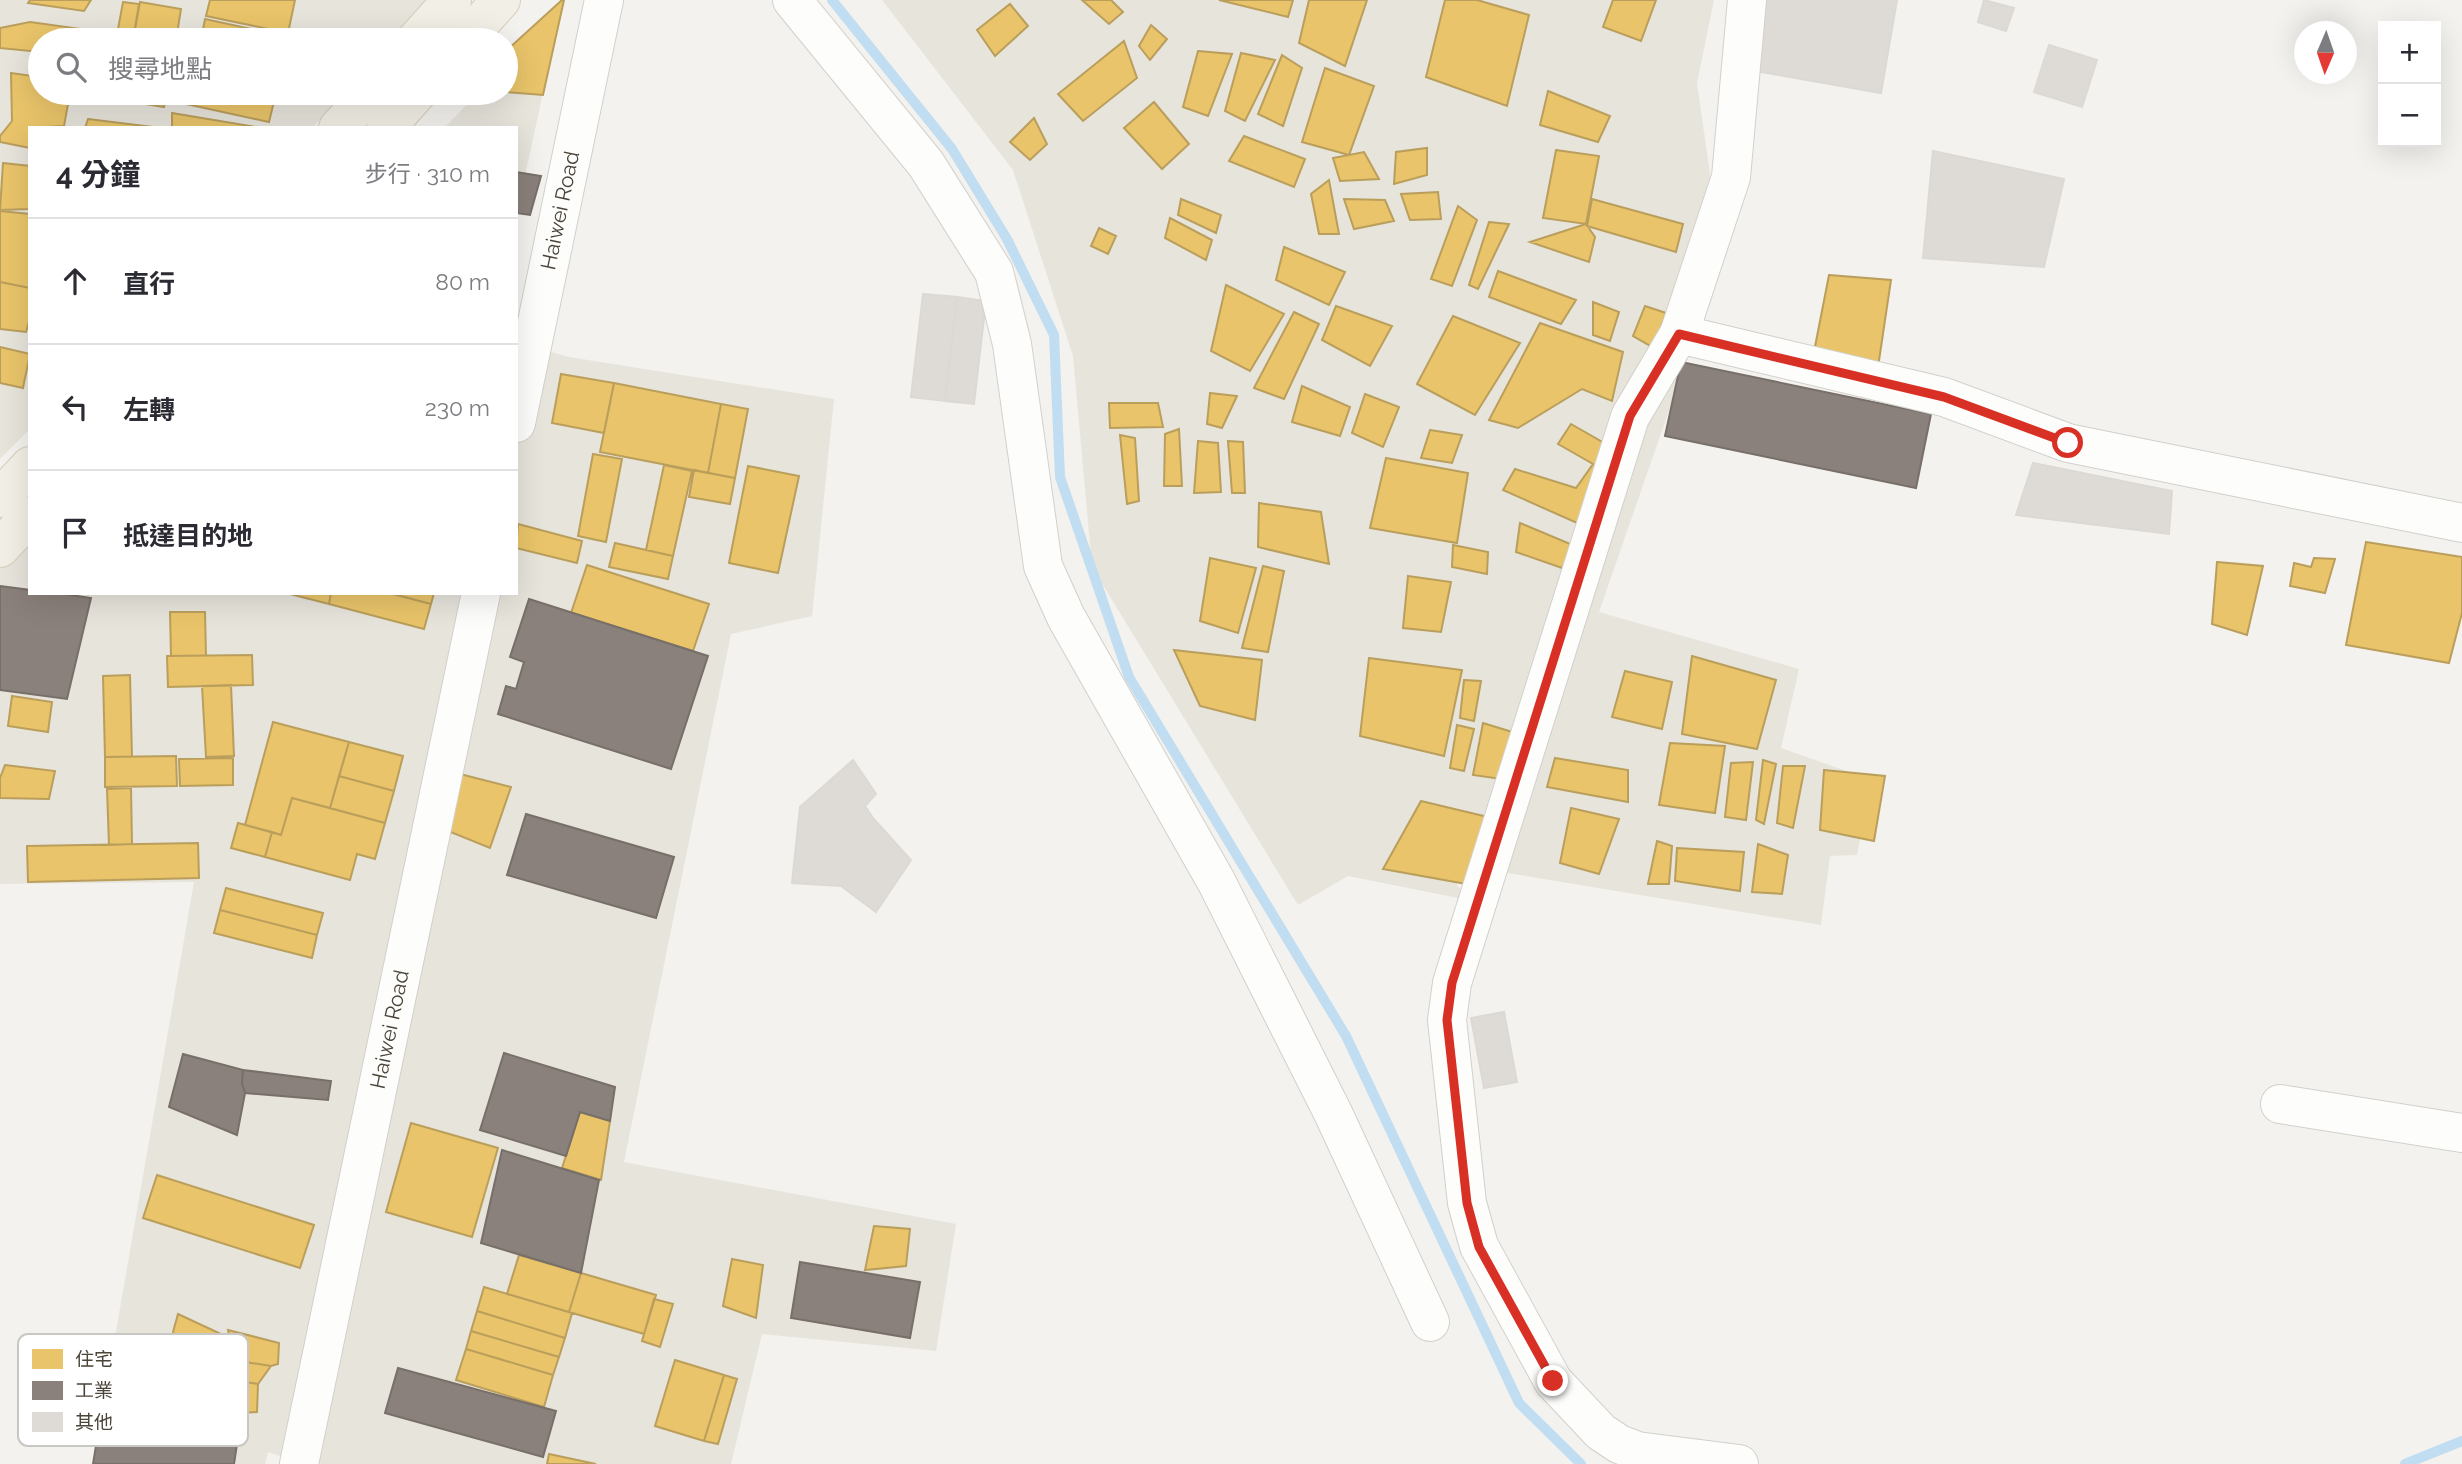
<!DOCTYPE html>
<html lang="zh-TW">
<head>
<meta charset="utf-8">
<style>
  :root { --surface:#fff; --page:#f2f2f3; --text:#2b2b33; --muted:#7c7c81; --line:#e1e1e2 }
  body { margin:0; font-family:Raleway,"Noto Sans TC",sans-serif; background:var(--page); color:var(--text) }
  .controls { position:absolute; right:21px; top:21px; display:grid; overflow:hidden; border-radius:0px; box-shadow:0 7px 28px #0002 }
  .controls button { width:63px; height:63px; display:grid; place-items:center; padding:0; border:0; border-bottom:2px solid var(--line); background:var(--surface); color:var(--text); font:35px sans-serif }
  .compass { position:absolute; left:2294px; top:21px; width:63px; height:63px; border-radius:50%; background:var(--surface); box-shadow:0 7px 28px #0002; rotate:182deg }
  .stop { position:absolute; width:21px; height:21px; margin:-16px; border:5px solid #d93025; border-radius:50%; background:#fff }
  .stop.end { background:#d93025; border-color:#fff; box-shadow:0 2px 7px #0008 }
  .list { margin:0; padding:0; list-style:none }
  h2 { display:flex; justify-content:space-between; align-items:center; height:91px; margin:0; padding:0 28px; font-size:30px }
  h2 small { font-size:23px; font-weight:400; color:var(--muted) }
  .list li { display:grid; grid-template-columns:46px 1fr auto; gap:21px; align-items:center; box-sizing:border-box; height:126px; padding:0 28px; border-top:2px solid var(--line) }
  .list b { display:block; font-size:26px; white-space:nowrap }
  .list em { font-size:23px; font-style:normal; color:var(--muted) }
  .icon { flex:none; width:38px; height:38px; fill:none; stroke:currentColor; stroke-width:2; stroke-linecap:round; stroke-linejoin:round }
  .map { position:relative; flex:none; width:2462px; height:1464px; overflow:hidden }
  .search { position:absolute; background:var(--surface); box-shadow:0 7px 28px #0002; left:28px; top:28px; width:490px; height:77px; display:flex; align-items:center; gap:18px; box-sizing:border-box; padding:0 24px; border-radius:38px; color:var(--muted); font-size:26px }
  .panel { position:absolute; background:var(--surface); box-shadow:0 7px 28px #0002; left:28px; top:126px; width:490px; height:469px; border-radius:0px }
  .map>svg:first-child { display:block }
  .residential { fill:#e7e4dc }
  .homes { fill:#e9c46a; stroke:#ba9e5b; stroke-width:2 }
  .industry { fill:#8a817c; stroke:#776f68; stroke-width:2 }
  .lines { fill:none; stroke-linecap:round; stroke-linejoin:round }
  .stream { stroke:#c0ddf1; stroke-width:10 }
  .building { fill:#dedbd6; stroke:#dcd9d4; stroke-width:2 }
  .minor-casing { stroke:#d2d0cb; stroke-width:40 }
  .major-casing { stroke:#d6cebb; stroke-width:40 }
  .minor { stroke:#fdfdfc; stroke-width:38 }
  .major { stroke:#f2efe6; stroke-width:38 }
  .route { stroke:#d93025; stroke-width:9 }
  .labels { text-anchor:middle; stroke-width:7; stroke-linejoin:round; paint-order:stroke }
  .street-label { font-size:21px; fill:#4b4439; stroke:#fff }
  .key { fill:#fff; stroke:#c9c7c4; stroke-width:2 }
  .key-label { font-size:19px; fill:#4b4439 }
</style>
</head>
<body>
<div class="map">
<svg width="2462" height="1464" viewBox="0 0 2462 1464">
  <rect width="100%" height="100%" fill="#f4f2ee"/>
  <path class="residential" d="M0,0h427l-34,40h-353v53h304l-32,35h-282v301l-30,30z
    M882,0h832l-17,83 25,175 -123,354 200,57 -18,79 91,32 -15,75 -27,1 -9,69 -380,-63 27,38 -120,-24 -50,29 -206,-338 -19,-211 -60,-186z
    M562,5l-46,212v-89h-72l34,-35h28v-29z
    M516,342l53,15 265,42 -22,217 -81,18 -107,528 332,62 -20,127 -174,-17 -31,130h-429l-34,-12 -3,12h-172l101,-582 -194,2v-320l30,-32v61h486z"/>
  <path class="homes" d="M30,0h61l-7,11 -56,-8z
    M210,0h85l-7,33 -82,-17z
    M562,0h2l-21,95 -37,-3v-41z
    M1082,0h29l12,12 -14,12z
    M1219,0h74l-5,17z
    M1309,0h58l-22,66 -46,-23z
    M1445,0h32l52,15 -22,91 -81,-29z
    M1613,0h43l-15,41 -38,-14z
    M123,2l16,2 -6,36h-17z
    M140,2l41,7 -5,31h-43z
    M1010,4l18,22 -33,30 -18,-26z
    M205,19l83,18v3h-87z
    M30,22l58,8 -4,10h-44v12l-40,-4v-20z
    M1151,25l16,14 -17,21 -11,-14z
    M1124,41l13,37 -54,43 -25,-27z
    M1198,51l34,3 -24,62 -25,-9z
    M1241,53l34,7 -30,61 -20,-10z
    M1282,55l20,13 -19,58 -25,-12z
    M1325,68l49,18 -25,69 -47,-13z
    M11,73l29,4v16h30l-6,33 -34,2v20l-30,-6v-6l12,-15z
    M1548,91l62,25 -12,26 -58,-17z
    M123,93h44l-3,14 -42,-7z
    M189,93h87l-7,29 -83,-18z
    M1154,102l35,42 -27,25 -38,-41z
    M172,113l90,15h-90z
    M1034,118l13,26 -17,16 -20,-18z
    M88,119l73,9h-76z
    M1244,136l61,23 -11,28 -65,-26z
    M1427,148v27l-33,9 2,-32z
    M1556,150l43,6 -13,68 -43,-6z
    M1364,152l15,27 -39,2 -7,-23z
    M3,163l27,3v43l-30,1z
    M1329,180l10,54h-20l-8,-40z
    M1438,192l3,27 -31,1 -9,-26z
    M1181,199l40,16 -5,18 -38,-18z
    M1344,199l41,1 9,21 -40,8z
    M1592,199l91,25 -7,28 -89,-26z
    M1458,206l19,14 -25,66 -21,-7z
    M0,211l30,3v74l-30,-6z
    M1170,218l42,22 -6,20 -41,-22z
    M1489,222l20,2 -31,65 -9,-4z
    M1586,224l9,13 -6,25 -59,-20z
    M1099,228l17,8 -8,18 -17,-8z
    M1284,247l61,25 -16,33 -53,-25z
    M1498,271l78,29 -15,24 -72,-27z
    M1829,275l62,5 -14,94 -65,-12z
    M0,282l30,6v30l-4,14 -26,-3z
    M1226,285l58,29 -34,57 -39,-20z
    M1593,302l26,10 -9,29 -17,-6z
    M1336,306l56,20 -22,40 -48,-26z
    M1645,306l21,7 -12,35 -21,-12z
    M1294,312l25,12 -35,75 -30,-11z
    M1453,316l67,27 -45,72 -58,-31z
    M1540,323l83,29 -11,49 -30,-12 -64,39 -29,-8z
    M0,347l30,7 -7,34 -23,-5z
    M561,374l53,9 -10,50 -52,-10z
    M614,383l107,21 -13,69 -108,-21z
    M1302,386l48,21 -10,29 -48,-14z
    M1210,393l27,3 -15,32 -15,-4z
    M1365,394l34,13 -16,40 -31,-14z
    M1109,403h49l5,24 -53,1z
    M721,404l27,5 -13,69 -27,-5z
    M1571,424l54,31 -39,72 -83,-37 12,-21 61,19 17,-24 -35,-20z
    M1179,429l3,57h-18l1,-52z
    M1430,430l32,5 -10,28 -31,-5z
    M1120,435l15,3 4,63 -12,3z
    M1198,441l20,2 3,49 -27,1z
    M1228,441l15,1 2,51h-13z
    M593,454l29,5 -16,83 -28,-6z
    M1386,458l82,15 -11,70 -87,-15z
    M664,465l28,6 -19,85 -27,-6z
    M748,466l51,10 -21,97 -49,-10z
    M694,470l41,8 -5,26 -41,-7z
    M1259,503l62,9 8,52 -71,-17z
    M1520,523l55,23 -13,22 -46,-16z
    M518,524l64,17 -5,22 -61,-15z
    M2366,542l96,15v56l-13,50 -103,-18z
    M615,543l58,13 -5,23 -59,-12z
    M1453,545l35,7 -1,22 -35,-7z
    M1210,558l46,10 -18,65 -38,-12z
    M2314,558l21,1 -10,34 -35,-7 4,-23 17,4z
    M2217,562l46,4 -16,69 -35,-11z
    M587,565l122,39 -16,47 -122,-38z
    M1263,566l21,5 -16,81 -26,-4z
    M1408,576l43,6 -10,50 -38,-4z
    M286,593h45l-2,11z
    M331,593h58l42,11 -7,25 -95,-25z
    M389,593h45l-3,11z
    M170,612h35l1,44h-35z
    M1174,650l88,10 -7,60 -55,-14z
    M252,655l1,30 -85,2 -1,-31z
    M1692,656l84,24 -19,69 -75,-15z
    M1369,658l93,12 -18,86 -84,-20z
    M1625,671l47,11 -10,47 -50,-12z
    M130,675l2,82h-27l-2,-81z
    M1464,680l17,1 -7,40 -14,-3z
    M231,685l3,71 -28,1 -4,-71z
    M12,696l40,6 -4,30 -40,-6z
    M273,722l76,20 -19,66 -38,-10 -11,37 -36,-10z
    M1483,723l39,12 -14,45 -35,-5z
    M1457,725l17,4 -10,42 -14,-3z
    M349,742l54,14 -9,35 -55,-15z
    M1670,743l55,3 -10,67 -56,-8z
    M176,756l1,30 -72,1v-30z
    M233,758v27l-53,1 -1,-27z
    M1555,758l73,12v32l-81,-15z
    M1763,760l13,4 -12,60 -8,-4z
    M1753,762l-7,58 -21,-3 6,-54z
    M5,765l50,6 -6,28 -49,-1v-20z
    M1783,766h22l-12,62 -16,-5z
    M1824,770l61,6 -11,65 -54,-11z
    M456,773l55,14 -21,61 -52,-21z
    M339,776l55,15 -9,32 -55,-15z
    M131,788l1,56 -23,1 -2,-56z
    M292,798l93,25 -10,36 -18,-5 -7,26 -85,-23 7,-25 9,3z
    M1421,801l67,16 -16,68 -89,-16z
    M1571,808l48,11 -20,55 -39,-11z
    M238,823l34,9 -7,25 -34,-9z
    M1657,841l15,5 -3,38h-21z
    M198,843l1,35 -171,4 -1,-36z
    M1758,844l30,11 -6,39 -30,-2z
    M1677,848l67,4 -4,39 -65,-10z
    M226,888l97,25 -6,22 -97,-25z
    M220,910l97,25 -5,23 -98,-25z
    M580,1112l30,9 -9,59 -39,-12z
    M411,1123l87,25 -26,89 -86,-25z
    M157,1175l157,50 -14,43 -157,-50z
    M874,1226l36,3 -4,37 -41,4z
    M519,1255l62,18 -12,39 -62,-18z
    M732,1259l31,6 -7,53 -33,-12z
    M581,1273l75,22 -12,39 -75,-22z
    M484,1287l88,26 -7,25 -88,-27z
    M654,1299l19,5 -13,43 -18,-6z
    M477,1311l88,27 -6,19 -88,-26z
    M178,1314l43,20 -10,9 -26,4 -12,-15z
    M228,1330l51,13 -1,21 -7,2 -45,-7 -3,-13 7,-6z
    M471,1331l88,26 -6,18 -87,-26z
    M466,1349l87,26 -9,32 -88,-27z
    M214,1357l12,2 45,7 -13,18 -28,-5 -19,-7z
    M675,1360l49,15 -20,66 -49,-15z
    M724,1375l13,4 -19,65 -14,-3z
    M230,1379l28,5 -1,28 -29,2z
    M549,1454l47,10h-49z"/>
  <path class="industry" d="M516,172l25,4 -11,39 -14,-2z
    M1681,362l250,52 -15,74 -251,-52z
    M0,586l30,4v3h27l34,5 -24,101 -67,-9z
    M529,599l179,57 -37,113 -173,-55 8,-28 10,3 8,-27 -14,-5z
    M526,814l148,43 -18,61 -149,-43z
    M504,1053l111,34 -5,34 -30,-9 -14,44 -86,-26z
    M183,1054l60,16 -1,13 3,10 -8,42 -68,-28z
    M243,1070l88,11 -3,19 -83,-7 -3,-10z
    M502,1150l97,30 -18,93 -100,-30z
    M800,1262l120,20 -10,56 -119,-20z
    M398,1368l158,43 -13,46 -158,-44z
    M100,1421l137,23 -3,20h-141z"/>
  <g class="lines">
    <path class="stream" d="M832,0l120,149 55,90 47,96 6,142 69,200 217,359 173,367 62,61
      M2405,1464l57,-23"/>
  </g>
  <path class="building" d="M1756,0h141l-16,93 -137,-24z
    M1984,0l30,8 -8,23 -28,-9z
    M2049,45l48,15 -15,47 -48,-15z
    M1933,151l131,28 -20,88 -121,-9z
    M923,294l34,3 -12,104 -34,-4z
    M957,297l29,4 -12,103 -29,-3z
    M2033,463l139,28 -3,43 -153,-19z
    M853,760l23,34 -11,12 8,12 38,42 -35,52 -35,-26 -49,-3 8,-76z
    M1504,1012l13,70 -33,6 -13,-70z"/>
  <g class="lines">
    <defs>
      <g id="minor">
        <path d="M792,0l134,164 68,108 18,72 31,222 23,51 150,264 117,232 97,209"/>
        <path d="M1747,0l-16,177 -52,157 265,63 124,46 394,80"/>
        <path d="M1679,334l-49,83 -178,566 -5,37 20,183 12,43 74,135 48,51 18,12 18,7 102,13"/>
        <path id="s1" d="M516,423l88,-423"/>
        <path d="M2280,1104l182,29"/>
        <path id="s2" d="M299,1464l182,-871"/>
      </g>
      <path id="major" d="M416,40l36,-40
        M465,40l36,-40
        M338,128l32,-35
        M386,128l31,-35
        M0,498l30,-32
        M0,548l30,-32"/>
    </defs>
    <use href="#minor" class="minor-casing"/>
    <use href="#major" class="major-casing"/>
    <use href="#minor" class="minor"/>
    <use href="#major" class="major"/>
  </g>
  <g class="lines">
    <path class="route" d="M1553,1381l-74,-134 -12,-44 -20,-183 5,-37 178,-567 49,-82 265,63 124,46"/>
  </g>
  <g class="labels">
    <g class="street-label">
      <text dy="7" stroke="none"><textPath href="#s1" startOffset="217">Haiwei Road</textPath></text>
      <text dy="7" stroke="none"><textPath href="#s2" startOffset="444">Haiwei Road</textPath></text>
    </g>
  </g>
  <rect x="18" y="1334" width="230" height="112" rx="10" class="key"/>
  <rect x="32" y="1349" width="31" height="20" fill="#e9c46a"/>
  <rect x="32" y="1381" width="31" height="19" fill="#8a817c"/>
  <rect x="32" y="1412" width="31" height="20" fill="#dedbd6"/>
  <g class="key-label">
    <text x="75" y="1366">住宅</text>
    <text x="75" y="1397">工業</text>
    <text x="75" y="1429">其他</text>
  </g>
</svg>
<div class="controls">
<button>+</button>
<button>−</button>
</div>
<svg class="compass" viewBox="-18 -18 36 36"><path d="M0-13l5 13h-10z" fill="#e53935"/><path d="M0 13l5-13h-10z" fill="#7c7c81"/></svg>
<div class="stop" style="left:2068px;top:443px"></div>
<div class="stop end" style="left:1553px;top:1381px"></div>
<div class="search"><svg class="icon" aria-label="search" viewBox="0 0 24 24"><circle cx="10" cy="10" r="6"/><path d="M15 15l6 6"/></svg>搜尋地點</div>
<section class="panel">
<h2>4 分鐘<small>步行 · 310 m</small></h2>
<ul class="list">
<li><svg class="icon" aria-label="ahead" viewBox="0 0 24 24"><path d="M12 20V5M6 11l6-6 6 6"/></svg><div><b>直行</b></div><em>80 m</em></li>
<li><svg class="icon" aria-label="left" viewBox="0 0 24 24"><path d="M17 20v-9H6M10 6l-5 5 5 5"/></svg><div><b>左轉</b></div><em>230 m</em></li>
<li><svg class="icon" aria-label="arrive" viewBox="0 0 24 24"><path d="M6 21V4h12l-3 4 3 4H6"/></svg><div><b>抵達目的地</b></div></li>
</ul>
</section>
</div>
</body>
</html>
